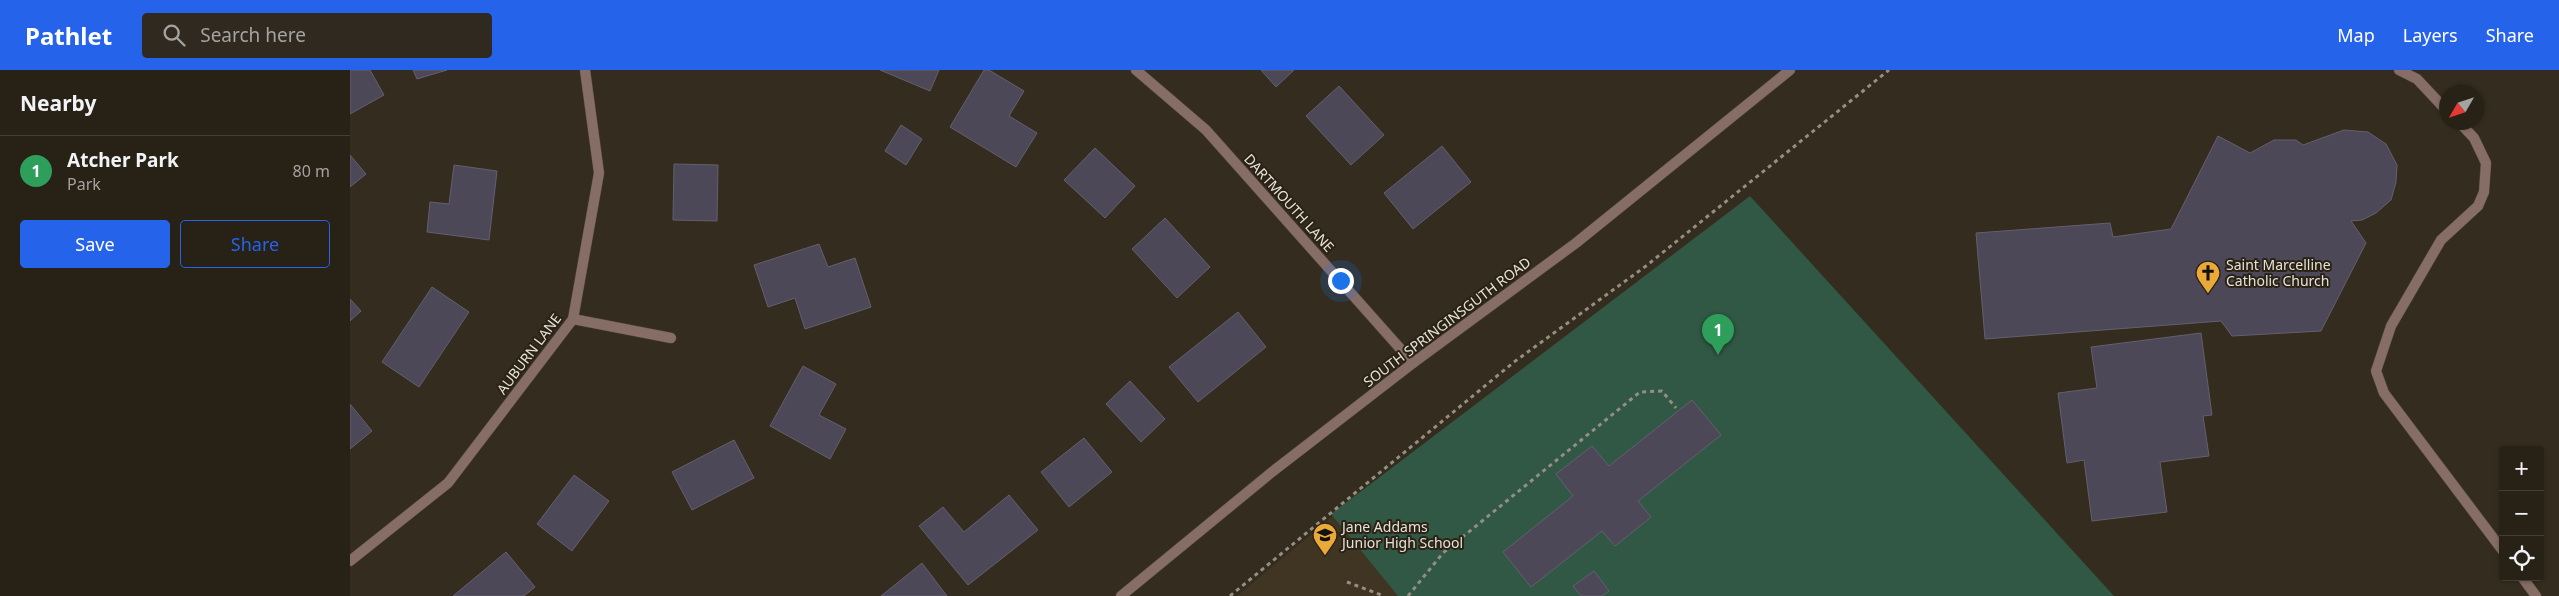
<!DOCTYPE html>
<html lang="en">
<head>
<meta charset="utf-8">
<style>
  :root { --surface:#272116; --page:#2f291f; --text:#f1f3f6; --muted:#a4a3a1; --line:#433e35; --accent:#2563eb }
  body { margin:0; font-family:"Noto Sans",sans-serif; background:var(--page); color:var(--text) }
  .controls { position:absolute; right:15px; bottom:15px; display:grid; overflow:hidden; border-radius:5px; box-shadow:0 1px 4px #0004 }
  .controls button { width:45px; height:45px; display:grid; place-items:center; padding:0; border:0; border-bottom:1px solid var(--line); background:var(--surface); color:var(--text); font:25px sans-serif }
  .compass { position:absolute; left:2089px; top:15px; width:45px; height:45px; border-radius:50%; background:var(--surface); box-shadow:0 1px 4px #0004; rotate:231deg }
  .you { position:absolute; left:990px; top:210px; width:18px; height:18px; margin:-12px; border:4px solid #fff; border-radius:50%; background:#1a73e8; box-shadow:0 0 0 8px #1a73e833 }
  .badge { display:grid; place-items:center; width:32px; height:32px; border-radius:50%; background:var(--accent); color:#fff; font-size:16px; font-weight:700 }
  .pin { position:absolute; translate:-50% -41px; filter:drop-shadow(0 1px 2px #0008) }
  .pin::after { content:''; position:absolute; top:26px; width:18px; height:15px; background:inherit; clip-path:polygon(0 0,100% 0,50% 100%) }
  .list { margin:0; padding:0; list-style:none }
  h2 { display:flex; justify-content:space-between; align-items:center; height:65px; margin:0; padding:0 20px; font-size:21px }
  h2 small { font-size:16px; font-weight:400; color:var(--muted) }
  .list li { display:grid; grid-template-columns:32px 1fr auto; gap:15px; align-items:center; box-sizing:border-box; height:70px; padding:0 20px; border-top:1px solid var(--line) }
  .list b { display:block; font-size:19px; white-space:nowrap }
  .list p { margin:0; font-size:16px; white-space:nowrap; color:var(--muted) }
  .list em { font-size:16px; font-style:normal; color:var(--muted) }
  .actions { display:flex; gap:10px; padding:15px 20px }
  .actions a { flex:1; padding:11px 0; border:1px solid var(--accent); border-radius:5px; text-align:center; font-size:18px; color:var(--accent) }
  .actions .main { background:var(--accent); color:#fff }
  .icon { flex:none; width:28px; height:28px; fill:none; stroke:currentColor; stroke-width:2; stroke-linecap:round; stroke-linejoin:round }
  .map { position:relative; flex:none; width:2209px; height:526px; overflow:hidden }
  header { display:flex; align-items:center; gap:30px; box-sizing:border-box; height:70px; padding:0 25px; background:var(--accent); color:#fff }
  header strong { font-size:24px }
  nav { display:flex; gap:28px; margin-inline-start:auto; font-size:18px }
  .search { width:350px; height:45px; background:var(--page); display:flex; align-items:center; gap:12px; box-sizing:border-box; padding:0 18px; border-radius:5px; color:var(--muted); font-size:19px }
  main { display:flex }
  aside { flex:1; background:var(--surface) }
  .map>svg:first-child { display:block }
  .built { fill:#403522 }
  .green { fill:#315844 }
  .building { fill:#4d4857; stroke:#645f6f }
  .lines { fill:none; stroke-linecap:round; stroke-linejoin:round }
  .service-casing { stroke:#51493c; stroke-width:11 }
  .minor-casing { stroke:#51493c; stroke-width:11 }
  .tertiary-casing { stroke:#51493c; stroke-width:11 }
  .path { stroke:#958e83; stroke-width:3; stroke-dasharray:4 4; stroke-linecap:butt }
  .service { stroke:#866d66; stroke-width:10 }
  .minor { stroke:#866d66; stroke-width:10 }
  .tertiary { stroke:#866d66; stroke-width:10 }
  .labels { text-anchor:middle; stroke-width:4; stroke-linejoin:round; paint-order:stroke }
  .street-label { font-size:14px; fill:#e7e2d9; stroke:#2a2215 }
  .poi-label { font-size:14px; fill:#e7e2d9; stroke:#2a2215; text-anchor:start }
</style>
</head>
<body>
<header>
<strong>Pathlet</strong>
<div class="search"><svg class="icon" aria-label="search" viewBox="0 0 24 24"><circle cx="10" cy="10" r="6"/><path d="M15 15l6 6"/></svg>Search here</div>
<nav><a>Map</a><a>Layers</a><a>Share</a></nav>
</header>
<main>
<aside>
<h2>Nearby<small></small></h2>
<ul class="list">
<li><span class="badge" style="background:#2e9e5b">1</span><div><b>Atcher Park</b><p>Park</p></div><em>80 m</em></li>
</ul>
<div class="actions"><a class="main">Save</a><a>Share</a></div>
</aside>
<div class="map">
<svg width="2209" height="526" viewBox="0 0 2209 526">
  <rect width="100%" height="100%" fill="#342c1e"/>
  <path class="built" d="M983,446l65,80h-161z"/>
  <path class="green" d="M1400,126l364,400h-716l-67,-82z"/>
  <path class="building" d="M0,0h20l14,25 -34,19z
    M63,0h34l-30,9z
    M530,0h59l-9,21z
    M634,0h5l35,21 -15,25 28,17 -21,34 -66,-40z
    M911,0h33l-18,17z
    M989,16l45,49 -33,30 -45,-49z
    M551,55l21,14 -16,26 -21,-14z
    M1994,60l24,2 18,12 11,21 -1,17 -5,18 -15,13 -14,7 -11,1 15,22 -45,88 -89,5 -11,-15 -236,18 -9,-106 134,-10 3,14 58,-8 47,-93 32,17 24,-13h22l7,5z
    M1092,76l29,36 -58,47 -29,-36z
    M745,78l40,38 -30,32 -41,-38z
    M0,85l16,19 -16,13z
    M324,94l44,1 -1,56 -44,-1z
    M104,95l43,6 -8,69 -62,-8 3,-30 19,2z
    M815,148l45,49 -33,31 -45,-49z
    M469,174l9,23 27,-9 16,49 -66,22 -10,-31 -27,9 -14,-42z
    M82,217l37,25 -50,75 -37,-25z
    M0,229l11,12 -11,10z
    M888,242l28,35 -68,55 -29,-35z
    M1851,263l11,82 -9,1 6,40 -49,6 7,50 -75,9 -8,-61 -17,3 -9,-70 39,-5 -6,-41z
    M453,296l33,18 -17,31 27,14 -16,30 -60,-33z
    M780,311l35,38 -24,23 -35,-38z
    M1342,330l29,35 -83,66 13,16 -36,29 -13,-15 -71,56 -28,-35 70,-56 -17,-22 36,-28 17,20z
    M0,334l22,27 -22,18z
    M734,368l28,34 -43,35 -28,-35z
    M384,370l20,38 -62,32 -20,-38z
    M224,405l35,26 -37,50 -35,-27z
    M659,425l29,35 -70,55 -49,-59 24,-19 21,25z
    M156,482l29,35 -11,9h-71z
    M572,493l25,33h-66z
    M1244,501l15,20 -7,5h-21l-8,-10z"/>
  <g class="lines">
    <defs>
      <path id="service" d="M2049,0l18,9 29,31
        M2109,52l15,16 12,25 -2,29 -6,14 -37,34 -50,86 -15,45 8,22 119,158
        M2172,507l14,19"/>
      <path id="minor" d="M786,0l70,60 207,233
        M223,249l98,19
        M0,491l98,-78 125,-164 26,-146 -14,-103"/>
      <path id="tertiary" d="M771,526l151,-124 141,-109 163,-120 214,-173"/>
    </defs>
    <use href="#service" class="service-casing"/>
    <use href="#minor" class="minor-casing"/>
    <use href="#tertiary" class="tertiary-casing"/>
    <path class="path" d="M997,512l37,14
      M880,526l284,-234 132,-96 243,-196
      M1058,526l35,-43 197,-161 22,-1 14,17"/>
    <use href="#service" class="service"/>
    <use href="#minor" class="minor"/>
    <use href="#tertiary" class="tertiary"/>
  </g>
  <defs>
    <symbol id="church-pin" viewBox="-11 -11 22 30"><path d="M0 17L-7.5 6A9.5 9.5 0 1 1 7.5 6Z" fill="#eba939" stroke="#2a2215"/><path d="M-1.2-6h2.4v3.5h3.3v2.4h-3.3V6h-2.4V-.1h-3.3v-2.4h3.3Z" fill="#111"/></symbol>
    <symbol id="school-pin" viewBox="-11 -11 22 30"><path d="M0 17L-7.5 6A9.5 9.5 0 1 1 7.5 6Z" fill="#eba939" stroke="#2a2215"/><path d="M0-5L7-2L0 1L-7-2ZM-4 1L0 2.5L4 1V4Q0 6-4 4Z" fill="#111"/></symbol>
  </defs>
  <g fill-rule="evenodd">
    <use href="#church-pin" x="1844" y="189" width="28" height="38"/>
    <use href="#school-pin" x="961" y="451" width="28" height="38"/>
  </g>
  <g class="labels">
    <g class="street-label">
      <text transform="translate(939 133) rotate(48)" y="5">DARTMOUTH LANE</text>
      <text transform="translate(1097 252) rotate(-37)" y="5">SOUTH SPRINGINSGUTH ROAD</text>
      <text transform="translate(179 284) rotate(-53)" y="5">AUBURN LANE</text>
    </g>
    <g class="poi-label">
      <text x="1876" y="200">Saint Marcelline<tspan x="1876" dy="16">Catholic Church</tspan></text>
      <text x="992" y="462">Jane Addams<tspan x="992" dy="16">Junior High School</tspan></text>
    </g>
  </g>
</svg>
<div class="controls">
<button>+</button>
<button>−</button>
<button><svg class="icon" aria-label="locate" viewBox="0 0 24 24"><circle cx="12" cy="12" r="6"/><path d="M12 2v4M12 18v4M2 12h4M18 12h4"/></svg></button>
</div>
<svg class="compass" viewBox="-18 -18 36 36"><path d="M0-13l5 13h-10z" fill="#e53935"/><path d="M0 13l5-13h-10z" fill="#a4a3a1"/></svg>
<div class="you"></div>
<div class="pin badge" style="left:1368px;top:285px;background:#2e9e5b">1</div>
</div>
</main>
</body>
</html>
